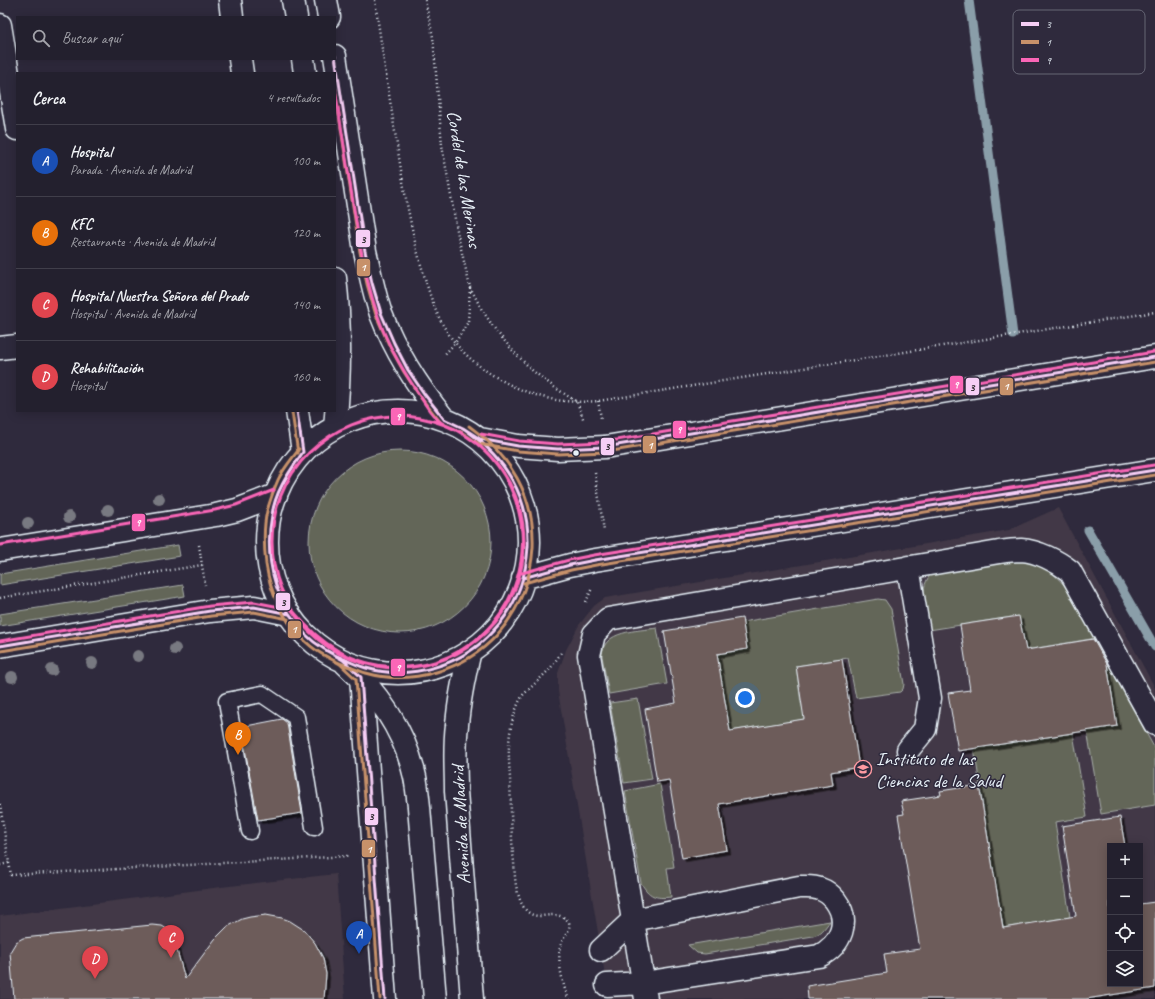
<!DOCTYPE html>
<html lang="es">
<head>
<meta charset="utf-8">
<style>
  :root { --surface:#23202e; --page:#2b2836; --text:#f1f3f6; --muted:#a3a3aa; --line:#403e4a; --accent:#0b8043 }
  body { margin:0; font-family:Caveat,sans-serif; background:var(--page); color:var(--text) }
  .controls { position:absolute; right:12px; bottom:12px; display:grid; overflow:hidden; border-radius:0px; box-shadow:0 2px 10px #0003 }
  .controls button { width:36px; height:36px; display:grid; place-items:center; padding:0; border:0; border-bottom:1px solid var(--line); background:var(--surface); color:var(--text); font:20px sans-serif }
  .you { position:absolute; left:745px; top:698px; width:14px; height:14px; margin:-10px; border:3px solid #fff; border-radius:50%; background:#1a73e8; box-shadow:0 0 0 6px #1a73e833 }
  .badge { display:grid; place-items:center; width:26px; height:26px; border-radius:50%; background:var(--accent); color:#fff; font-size:13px; font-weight:700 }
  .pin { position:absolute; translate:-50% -33px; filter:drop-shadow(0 1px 2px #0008) }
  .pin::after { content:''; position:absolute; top:21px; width:14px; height:12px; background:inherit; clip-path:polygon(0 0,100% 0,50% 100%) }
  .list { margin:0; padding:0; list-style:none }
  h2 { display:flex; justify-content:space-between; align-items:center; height:52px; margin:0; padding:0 16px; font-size:17px }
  h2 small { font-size:13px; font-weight:400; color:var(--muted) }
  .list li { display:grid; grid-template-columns:26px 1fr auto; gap:12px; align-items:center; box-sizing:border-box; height:72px; padding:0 16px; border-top:1px solid var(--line) }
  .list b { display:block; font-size:15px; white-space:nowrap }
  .list p { margin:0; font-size:13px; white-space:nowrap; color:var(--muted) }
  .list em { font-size:13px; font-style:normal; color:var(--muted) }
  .icon { flex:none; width:22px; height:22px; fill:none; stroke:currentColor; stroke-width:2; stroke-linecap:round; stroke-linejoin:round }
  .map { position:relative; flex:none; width:1155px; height:999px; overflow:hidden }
  .search { position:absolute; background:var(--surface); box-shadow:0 2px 10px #0003; left:16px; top:16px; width:320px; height:44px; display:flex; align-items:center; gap:10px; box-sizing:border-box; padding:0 14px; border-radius:0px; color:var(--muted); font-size:15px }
  .panel { position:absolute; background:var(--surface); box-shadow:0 2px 10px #0003; left:16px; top:72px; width:320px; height:340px; border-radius:0px }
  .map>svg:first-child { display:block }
  .built { fill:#423946; fill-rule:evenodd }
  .green { fill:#646658; stroke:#a6aca8 }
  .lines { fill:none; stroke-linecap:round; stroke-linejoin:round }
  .stream { stroke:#8a9ea9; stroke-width:9 }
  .building { fill:#6d5b5a; stroke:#e8f1f8; filter:url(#shadow) }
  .lane-casing { stroke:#e8f1f8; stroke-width:19 }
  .street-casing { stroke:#e8f1f8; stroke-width:25 }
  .secondary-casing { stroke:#e8f1f8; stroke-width:25 }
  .primary-casing { stroke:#e8f1f8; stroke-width:25 }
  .path { stroke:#e8f1f8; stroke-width:2.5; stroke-dasharray:1 3; stroke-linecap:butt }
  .lane { stroke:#2f2a3d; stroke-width:16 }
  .street { stroke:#2f2a3d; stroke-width:22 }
  .secondary { stroke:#2f2a3d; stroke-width:22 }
  .primary { stroke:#2f2a3d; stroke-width:22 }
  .bus-1-casing { stroke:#2f2a3d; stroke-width:6 }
  .bus-2-casing { stroke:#2f2a3d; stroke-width:6 }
  .bus-3-casing { stroke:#2f2a3d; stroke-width:6 }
  .bus-1 { stroke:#f6cef5; stroke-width:3 }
  .bus-2 { stroke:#c7916a; stroke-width:3 }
  .bus-3 { stroke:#fa66b7; stroke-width:3 }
  .tree { fill:#787981 }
  .bus-dot { fill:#e8f1f8; stroke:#2f2a3d; stroke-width:1.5 }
  .labels { text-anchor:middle; stroke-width:3; stroke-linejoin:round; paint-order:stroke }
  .street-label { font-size:19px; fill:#e8f1f8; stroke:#2f2a3d }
  .poi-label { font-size:19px; fill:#e8f1f8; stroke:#2f2a3d; text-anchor:start }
  .key { fill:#2f2a3d; stroke:#666675; stroke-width:1 }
  .key-label { font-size:11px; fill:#e8f1f8 }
  .line-badge { stroke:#2f2a3d; stroke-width:1.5 }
  .badge-label { font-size:11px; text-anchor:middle; font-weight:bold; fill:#fff }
  .pale-badge-label { font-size:11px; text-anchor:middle; font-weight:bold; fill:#111 }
</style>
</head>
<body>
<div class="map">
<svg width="1155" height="999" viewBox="0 0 1155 999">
  <defs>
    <filter id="shadow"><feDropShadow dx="3.5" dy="3.5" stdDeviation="0" flood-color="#0009"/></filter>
  </defs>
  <rect width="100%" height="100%" fill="#2f2a3d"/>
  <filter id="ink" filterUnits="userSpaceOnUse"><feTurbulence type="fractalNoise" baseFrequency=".025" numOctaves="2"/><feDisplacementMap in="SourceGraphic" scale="8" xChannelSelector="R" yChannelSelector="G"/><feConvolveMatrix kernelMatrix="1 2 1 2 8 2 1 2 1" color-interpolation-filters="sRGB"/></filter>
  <g filter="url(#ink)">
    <path class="built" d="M1058,508l97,180v311h-546l-51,-308v-18l8,-23 13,-25 15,-19 11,-8 404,-68zM1110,846h30v138h-30z
      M336,874l9,125h-345v-83l221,-29z"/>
    <path class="green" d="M309 542a91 91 0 1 1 182 0a91 91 0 1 1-182 0Z
      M178,545l2,11 -180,29v-11z
      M1014,561c5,0 10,0 15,1 34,6 52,50 68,76l-66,11 -1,3 -4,1 -8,-37 -89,14c-3,-19 -11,-39 1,-55l59,-12z
      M183,585l2,11 -185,30v-12z
      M878,599l7,1 6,9 13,75 -1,5 -3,3 -44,6 -8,-40 -52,8 5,37 5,16 -82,13 -37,-17 39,-7 -4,-23 -21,-34 30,-5 1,6 14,-3 -4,-27z
      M657,628l10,56 -58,10 -7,-38c0,-26 36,-25 55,-28z
      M1107,662l48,87v56l-54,9 -14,-84 30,-4z
      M638,699l14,80 -28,4 -14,-80z
      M1073,733l14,84 -32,5 15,95 -67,11 -29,-180z
      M660,784l14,83 -7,1 4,29c-16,2 -22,-1 -30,-14l-16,-92z
      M830,921c-5,7 -9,13 -17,15l-108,18 -8,-1 -9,-8z"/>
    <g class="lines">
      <path class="stream" d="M969,0l44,335
        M1088,530l67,117"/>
    </g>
    <path class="building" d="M1019,616l7,34 67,-11 14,25 10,62 -159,25 -10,-58 22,-3 -10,-65z
      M742,618l5,31 -30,5 13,77 74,-12 -8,-53 46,-7 17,108 -28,5 2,13 -114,19 8,46 -45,8 -13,-78 -12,2 -12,-73 31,-6 -12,-72z
      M282,719l5,4 15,90 -44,7 -17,-93z
      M979,785l24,143 73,-12 -14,-90 58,-9 5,29h-15v138h30v-80l15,-2v86l-69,11h-278l-1,-13 80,-13 -3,-19 36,-5 -22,-134 6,-1 -3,-13 40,-6 -1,-4z
      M266,915l16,3 8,3 14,9 11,13 8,15 3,16 -2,25h-310l-4,-47 6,-10 7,-4 129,-13 10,1 5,3 6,7 12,43 30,-40 12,-12 15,-8 8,-2z"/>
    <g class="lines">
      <defs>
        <path id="lane" d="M250,831l-23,-130 35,-7 34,23 18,110"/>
        <path id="street" d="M0,25l17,104
          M0,348l17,-2
          M908,750l17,-21 5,-31 -22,-131
          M601,950l32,-30 166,-33c7,0 14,-1 21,2 6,2 11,6 15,11 16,21 6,45 -16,56l-176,27 -36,2
          M646,999l-57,-344 5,-21 14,-15 391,-67c7,-1 15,-2 22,-2 17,1 36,11 49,21l85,153"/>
        <path id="secondary" d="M230,0l2,17
          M240,59l2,14
          M297,411l6,41
          M0,550l216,-35 21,-5 39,-15
          M0,646l210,-35 44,-4 35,7
          M361,677l24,322"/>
        <path id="primary" d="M293,0l3,17
          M326,0l3,17
          M335,56l30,195c5,21 9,43 16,63 15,39 37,73 63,105
          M303,59l2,14
          M335,278c6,50 5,99 0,149
          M267 542a131 131 0 1 1 262 0a131 131 0 1 1-262 0Z
          M480,439l38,7 40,3 47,-2 550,-90
          M523,578l47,-13 25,-5 560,-90
          M470,651c-6,25 -11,49 -13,74 -3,22 -1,44 -1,66l16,208
          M345,663c33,30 60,69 70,114 2,10 3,20 4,30l16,192"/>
      </defs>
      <use href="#lane" class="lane-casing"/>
      <use href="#street" class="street-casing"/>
      <use href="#secondary" class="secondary-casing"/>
      <use href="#primary" class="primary-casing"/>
      <path class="path" d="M375,0c6,44 13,88 20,132 7,45 14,90 26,133 7,23 13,48 27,68 22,34 68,60 108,67 14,2 28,2 42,1l557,-89
        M425,0l8,37 9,108 16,91 12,51 -2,35 -13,21 -11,12
        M470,287l12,23 15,22 17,20 19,19 21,16 23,15 7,19
        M598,401l3,17
        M595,473l9,58
        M199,545l6,40
        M0,598l202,-33
        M586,602l6,-14
        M561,653l-11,16 -27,26c-7,11 -11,25 -13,38 -2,15 -1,30 0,45 1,25 1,51 3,76 2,12 1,24 4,36 2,7 4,14 8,19 13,16 30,-3 44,13 2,10 -5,13 -8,22 -5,12 2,44 8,55
        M0,804l9,59 -9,2
        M9,863l2,12 337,-19"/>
      <use href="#lane" class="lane"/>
      <use href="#street" class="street"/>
      <use href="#secondary" class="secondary"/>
      <use href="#primary" class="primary"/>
      <defs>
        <path id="bus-1" d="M335,56l30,195 7,32 9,30 13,30 14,27 17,25 19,24 19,9 17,11 38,7 40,3 47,-2 550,-90
          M297,411l6,41
          M303,452c-13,19 -28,39 -31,63 -6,31 -2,65 14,93 2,5 6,9 9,13 4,5 7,9 10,13 12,12 28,21 43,27 6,3 12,5 18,7 45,13 97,-3 127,-37 22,-23 33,-53 35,-84 2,-50 -23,-89 -62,-117
          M523,578l47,-13 25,-5 560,-90
          M0,646l210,-35 44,-4 35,7
          M327,651l16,9 18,17 24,322"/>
        <path id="bus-2" d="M335,89l25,163 7,32 9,31 13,30 15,27 17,26 20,25 20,9 18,12 39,7 40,3 48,-2 549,-90
          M292,412l6,41
          M299,449c-7,10 -16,20 -21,31 -4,9 -8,21 -11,31 -4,17 -3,36 -1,53 4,27 16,54 36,74 12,13 29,22 45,28 6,2 12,5 19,7 45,13 99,-3 131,-38 22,-25 34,-55 36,-88 2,-51 -23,-92 -64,-121
          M524,583l47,-13 25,-5 559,-90
          M1,651l210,-35 43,-4 34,7
          M324,655l16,9 16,15 24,320"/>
        <path id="bus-3" d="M272 542a126 126 0 1 1 252 0a126 126 0 1 1-252 0Z
          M481,434l38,7 39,3 46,-2 550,-90
          M0,545l215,-35 21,-5 38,-15
          M522,573l47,-13 25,-5 560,-90
          M293,611c27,33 58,54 102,56 38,2 75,-16 99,-45 42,-51 37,-128 -12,-174 -8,-7 -18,-14 -27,-19 -7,-3 -13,-4 -18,-10 -6,-6 -11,-13 -15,-20 -15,-22 -29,-44 -39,-69 -17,-43 -24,-88 -31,-134 -6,-36 -11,-71 -17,-107
          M0,641l210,-35 44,-4 36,7"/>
      </defs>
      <use href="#bus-1" class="bus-1-casing"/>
      <use href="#bus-2" class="bus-2-casing"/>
      <use href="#bus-3" class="bus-3-casing"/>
      <use href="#bus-1" class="bus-1"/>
      <use href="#bus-2" class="bus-2"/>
      <use href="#bus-3" class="bus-3"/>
    </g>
    <g class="tree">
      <circle cx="159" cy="499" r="6"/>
      <circle cx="108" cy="510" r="6"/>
      <circle cx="69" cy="517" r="6"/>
      <circle cx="28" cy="523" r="6"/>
      <circle cx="175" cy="649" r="6"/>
      <circle cx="138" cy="656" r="6"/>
      <circle cx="92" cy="663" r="6"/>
      <circle cx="52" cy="670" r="6"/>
      <circle cx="12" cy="677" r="6"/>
    </g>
  </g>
  <defs>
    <symbol id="university-ring" viewBox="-11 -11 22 22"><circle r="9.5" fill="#2f2a3d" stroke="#ff9aa2" stroke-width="1.5"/><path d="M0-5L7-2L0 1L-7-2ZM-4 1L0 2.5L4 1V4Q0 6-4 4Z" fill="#ff9aa2"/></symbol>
  </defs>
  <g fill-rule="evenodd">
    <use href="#university-ring" x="853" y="759" width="20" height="20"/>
  </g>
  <circle class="bus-dot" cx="576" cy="453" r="3.5"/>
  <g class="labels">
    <g class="street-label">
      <text transform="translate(465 179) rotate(81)" y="7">Cordel de las Merinas</text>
      <text transform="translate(460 825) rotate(-93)" y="7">Avenida de Madrid</text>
    </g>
    <g class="poi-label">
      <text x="876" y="765">Instituto de las<tspan x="876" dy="22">Ciencias de la Salud</tspan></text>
    </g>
  </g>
  <rect x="1013" y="10" width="132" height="64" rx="6" class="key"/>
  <rect x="1021" y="22" width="18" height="4" fill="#f6cef5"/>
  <rect x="1021" y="40" width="18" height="4" fill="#c7916a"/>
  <rect x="1021" y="58" width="18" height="4" fill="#fa66b7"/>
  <g class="key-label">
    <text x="1046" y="28">3</text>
    <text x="1046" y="46">1</text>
    <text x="1046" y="64">9</text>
  </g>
  <g class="line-badge">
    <rect x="355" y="229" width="16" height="19" rx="4" fill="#f6cef5"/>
    <rect x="356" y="258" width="15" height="19" rx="4" fill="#c7916a"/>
    <rect x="949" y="375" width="15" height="19" rx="4" fill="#fa66b7"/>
    <rect x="999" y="377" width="15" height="19" rx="4" fill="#c7916a"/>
    <rect x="965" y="377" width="15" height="19" rx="4" fill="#f6cef5"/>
    <rect x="390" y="407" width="16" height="19" rx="4" fill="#fa66b7"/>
    <rect x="672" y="420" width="15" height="19" rx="4" fill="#fa66b7"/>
    <rect x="642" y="435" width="15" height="19" rx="4" fill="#c7916a"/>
    <rect x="600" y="437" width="15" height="19" rx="4" fill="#f6cef5"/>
    <rect x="131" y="513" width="15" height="19" rx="4" fill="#fa66b7"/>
    <rect x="275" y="592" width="16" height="19" rx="4" fill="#f6cef5"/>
    <rect x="287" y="620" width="15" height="19" rx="4" fill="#c7916a"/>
    <rect x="390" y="658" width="16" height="19" rx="4" fill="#fa66b7"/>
    <rect x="364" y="807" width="15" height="19" rx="4" fill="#f6cef5"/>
    <rect x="361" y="839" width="15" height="19" rx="4" fill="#c7916a"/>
  </g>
  <g class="badge-label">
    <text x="363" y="271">1</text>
    <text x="956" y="388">9</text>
    <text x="1006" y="390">1</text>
    <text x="398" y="420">9</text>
    <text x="679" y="433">9</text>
    <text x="650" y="449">1</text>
    <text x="138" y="526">9</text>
    <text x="294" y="633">1</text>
    <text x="398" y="671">9</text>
    <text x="369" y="853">1</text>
  </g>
  <g class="pale-badge-label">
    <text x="363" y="243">3</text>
    <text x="972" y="391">3</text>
    <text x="607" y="450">3</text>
    <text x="283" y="606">3</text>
    <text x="371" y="820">3</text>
  </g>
</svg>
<div class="controls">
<button>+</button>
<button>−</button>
<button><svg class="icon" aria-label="locate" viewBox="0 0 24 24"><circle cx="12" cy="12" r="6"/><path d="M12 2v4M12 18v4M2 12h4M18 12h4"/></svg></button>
<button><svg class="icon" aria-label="layers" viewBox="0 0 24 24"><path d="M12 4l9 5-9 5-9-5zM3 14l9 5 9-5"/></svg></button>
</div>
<div class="you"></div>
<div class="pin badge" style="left:359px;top:954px;background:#1a4fb4">A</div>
<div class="pin badge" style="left:238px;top:755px;background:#e8710a">B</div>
<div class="pin badge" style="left:171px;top:958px;background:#e0444e">C</div>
<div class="pin badge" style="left:95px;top:979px;background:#e0444e">D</div>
<div class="search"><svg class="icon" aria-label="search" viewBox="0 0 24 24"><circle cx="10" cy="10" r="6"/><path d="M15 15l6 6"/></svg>Buscar aquí</div>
<section class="panel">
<h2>Cerca<small>4 resultados</small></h2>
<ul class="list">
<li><span class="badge" style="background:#1a4fb4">A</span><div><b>Hospital</b><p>Parada · Avenida de Madrid</p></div><em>100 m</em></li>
<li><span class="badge" style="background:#e8710a">B</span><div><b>KFC</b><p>Restaurante · Avenida de Madrid</p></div><em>120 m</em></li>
<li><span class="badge" style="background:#e0444e">C</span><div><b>Hospital Nuestra Señora del Prado</b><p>Hospital · Avenida de Madrid</p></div><em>140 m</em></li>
<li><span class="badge" style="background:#e0444e">D</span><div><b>Rehabilitación</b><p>Hospital</p></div><em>160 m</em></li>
</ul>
</section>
</div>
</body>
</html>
